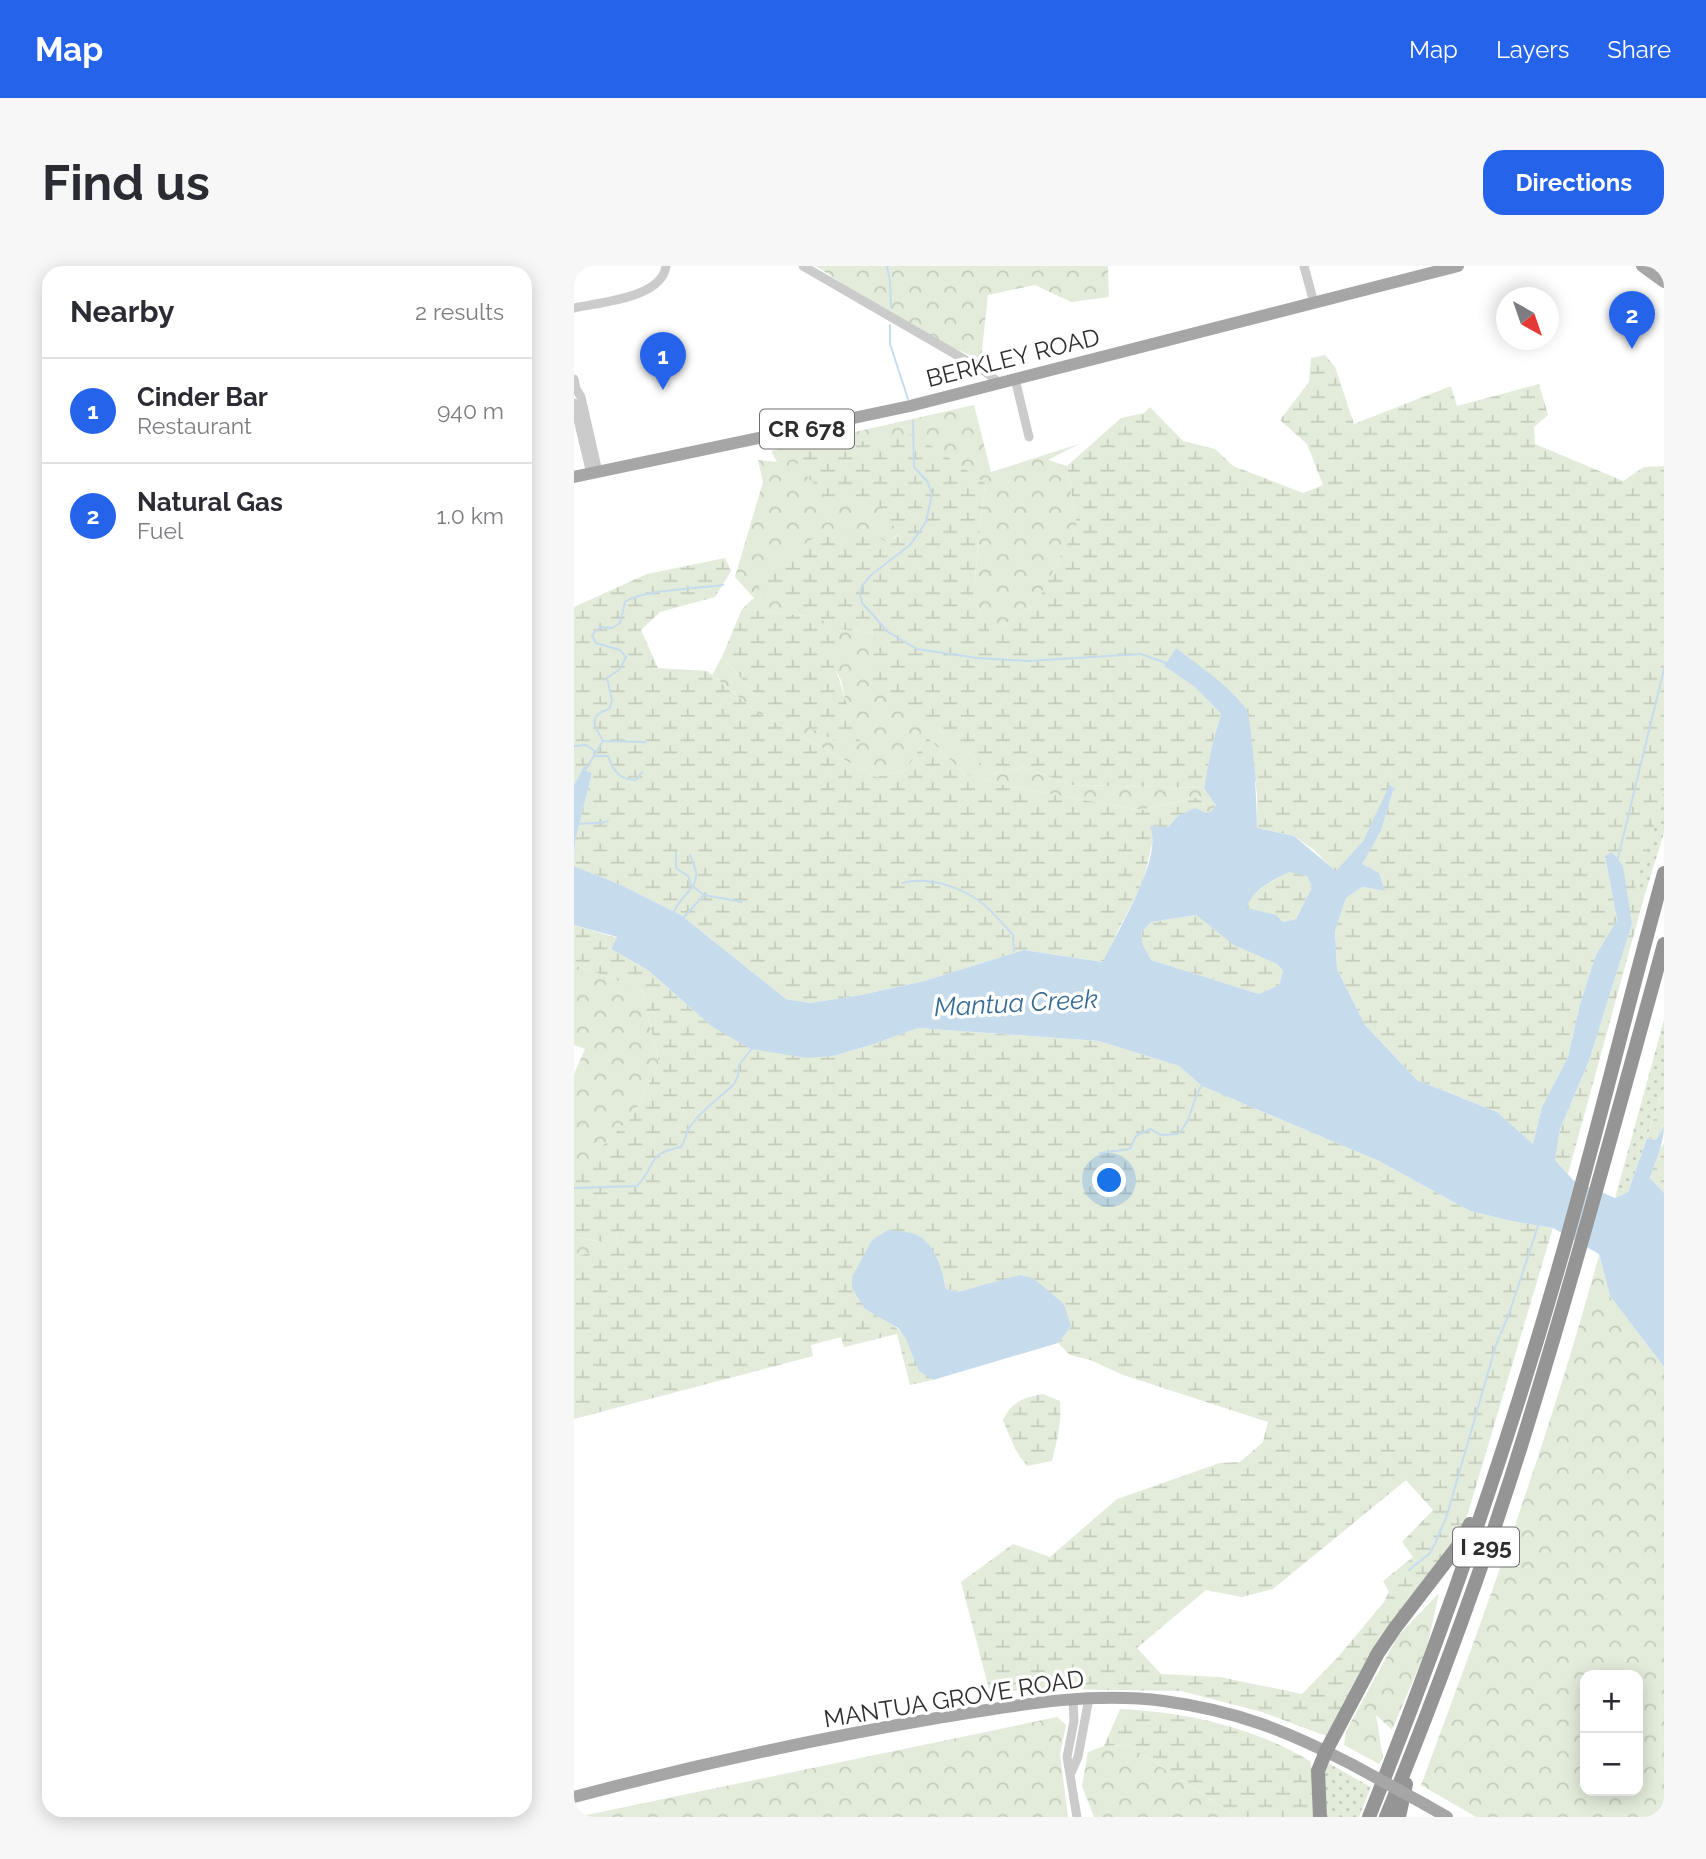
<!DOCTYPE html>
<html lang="en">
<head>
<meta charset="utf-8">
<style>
  :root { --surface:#fff; --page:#f7f7f7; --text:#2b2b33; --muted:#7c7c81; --line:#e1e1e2; --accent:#2563eb }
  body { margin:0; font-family:Raleway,sans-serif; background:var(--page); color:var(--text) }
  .controls { position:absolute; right:21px; bottom:21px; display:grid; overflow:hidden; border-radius:14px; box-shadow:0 4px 18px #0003 }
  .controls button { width:63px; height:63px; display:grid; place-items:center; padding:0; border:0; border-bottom:2px solid var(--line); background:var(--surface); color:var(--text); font:35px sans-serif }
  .compass { position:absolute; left:922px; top:21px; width:63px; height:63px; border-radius:50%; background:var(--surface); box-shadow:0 4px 18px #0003; rotate:140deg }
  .you { position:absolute; left:536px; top:915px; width:24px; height:24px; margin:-18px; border:5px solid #fff; border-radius:50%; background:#1a73e8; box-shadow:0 0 0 10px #1a73e833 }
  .badge { display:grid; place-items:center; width:46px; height:46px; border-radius:50%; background:var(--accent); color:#fff; font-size:23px; font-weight:700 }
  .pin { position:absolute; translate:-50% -58px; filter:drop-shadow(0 2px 4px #0008) }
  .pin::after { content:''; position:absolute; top:37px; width:24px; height:21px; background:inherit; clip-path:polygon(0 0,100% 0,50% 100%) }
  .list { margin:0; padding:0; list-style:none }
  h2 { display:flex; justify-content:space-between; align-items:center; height:91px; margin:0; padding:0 28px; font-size:30px }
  h2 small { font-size:23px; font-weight:400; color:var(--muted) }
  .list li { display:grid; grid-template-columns:46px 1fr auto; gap:21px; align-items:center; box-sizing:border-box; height:105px; padding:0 28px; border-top:2px solid var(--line) }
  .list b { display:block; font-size:26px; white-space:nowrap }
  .list p { margin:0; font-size:23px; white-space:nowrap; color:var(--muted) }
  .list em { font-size:23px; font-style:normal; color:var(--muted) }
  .map { position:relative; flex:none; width:1090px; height:1551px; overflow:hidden; border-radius:21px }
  header { display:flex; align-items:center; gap:42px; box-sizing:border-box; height:98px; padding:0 35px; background:var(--accent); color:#fff }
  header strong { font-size:33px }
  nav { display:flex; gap:38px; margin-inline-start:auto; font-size:24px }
  .intro { display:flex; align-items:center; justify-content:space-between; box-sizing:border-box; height:168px; padding:0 42px }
  h1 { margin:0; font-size:49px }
  .button { padding:18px 32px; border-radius:21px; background:var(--accent); color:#fff; font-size:24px; font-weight:700 }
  main { display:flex; gap:42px; padding:0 42px }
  aside { flex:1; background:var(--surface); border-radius:21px; box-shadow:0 4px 18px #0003 }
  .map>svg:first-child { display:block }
  .grass { fill:url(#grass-dots) }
  .forest { fill:url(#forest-crowns); fill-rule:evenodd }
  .wetland { fill:url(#wetland-marsh); fill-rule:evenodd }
  .water { fill:#c6dced; fill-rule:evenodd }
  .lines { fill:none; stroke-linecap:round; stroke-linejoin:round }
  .stream { stroke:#c6dced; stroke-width:2 }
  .minor { stroke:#cbcbcb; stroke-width:9 }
  .major { stroke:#a6a6a6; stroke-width:12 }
  .highway { stroke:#959595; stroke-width:14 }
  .major-bridge { stroke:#a6a6a6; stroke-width:12 }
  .labels { text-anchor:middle; stroke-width:7; stroke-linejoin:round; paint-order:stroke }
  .shield { fill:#fff; stroke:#6d6d6d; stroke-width:2 }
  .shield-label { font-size:23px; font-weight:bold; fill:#2e2e2e }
  .street-label { font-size:24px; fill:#2e2e2e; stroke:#fff }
  .water-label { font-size:26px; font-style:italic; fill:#386c94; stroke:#fff }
</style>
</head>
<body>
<header>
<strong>Map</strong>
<nav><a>Map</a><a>Layers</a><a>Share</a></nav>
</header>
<div class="intro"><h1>Find us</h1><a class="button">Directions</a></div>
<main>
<aside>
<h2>Nearby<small>2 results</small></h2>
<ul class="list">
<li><span class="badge">1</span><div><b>Cinder Bar</b><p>Restaurant</p></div><em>940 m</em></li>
<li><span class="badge">2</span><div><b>Natural Gas</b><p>Fuel</p></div><em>1.0 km</em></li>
</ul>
</aside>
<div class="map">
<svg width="1090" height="1551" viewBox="0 0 1090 1551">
  <defs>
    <pattern id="grass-dots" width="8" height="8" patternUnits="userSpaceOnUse" patternTransform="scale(1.75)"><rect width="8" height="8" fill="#e3ecdb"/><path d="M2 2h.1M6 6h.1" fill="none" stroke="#c3cbbc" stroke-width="1.8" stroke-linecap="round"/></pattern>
    <pattern id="forest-crowns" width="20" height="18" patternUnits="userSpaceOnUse" patternTransform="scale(1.75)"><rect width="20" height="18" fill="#e3ecdb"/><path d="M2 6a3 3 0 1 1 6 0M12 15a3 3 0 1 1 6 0" fill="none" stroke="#c3cbbc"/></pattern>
    <pattern id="wetland-marsh" width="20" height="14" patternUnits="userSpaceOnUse" patternTransform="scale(1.75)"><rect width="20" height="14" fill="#e3ecdb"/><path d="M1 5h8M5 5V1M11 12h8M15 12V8" fill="none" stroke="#c3cbbc"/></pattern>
  </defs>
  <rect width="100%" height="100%" fill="#fff"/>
  <path class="grass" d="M1090,526v41l-19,61 -11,-4z
    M1090,754v68l-36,104 -13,6z
    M754,1497l43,24 -12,30h-35l-1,-45z"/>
  <path class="forest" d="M242,0h292l1,31 -38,5 -36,-17 -47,10 -7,64 -60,-23z
    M400,139l17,67 88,-28 -31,16 19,6 10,59 -40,77 -21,16 -26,14 -17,-35 12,-114 -111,14 25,36 -10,10 -49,86 35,5 62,95 57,44 31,-6 45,18 134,3 12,18 -7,8 -10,-17 -58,13 -130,-23 -47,-13 -37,-37 -21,33 -30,7 -118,-64 -46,-38 10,-18 44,49 94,38 -10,-24 -9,-40 -35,-64 -64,-7 12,-11 -19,-21 28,-95 -5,-22 19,2 -6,-11z
    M0,699l68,24 17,75 -26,52 -59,57v-99l11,-25 -11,-4z
    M42,967l2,13 -44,11v-20l27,5z
    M1025,989l11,41 54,71v450h-188l-55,-32c65,-174 129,-350 178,-530zM1011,1409h53v116h-53z
    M865,1327l-12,55 -35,82 -16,-15 7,43 -4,6 -35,-19 2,-14 52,-95z
    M483,1451l9,8 -6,29 8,63h-491z
    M554,1479l109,72h-143l-12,-31 6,-34 16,-6z"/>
  <path class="wetland" d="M751,89l10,12 19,57 97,-38 6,20 82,-22 9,31 -14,12 1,17 88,37 21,-14 20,-1v326l-29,97 10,5 -77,280 -13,-14 5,-31 29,-68 43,-137 -27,-68 12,64 -21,36 -16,48 -12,53 -26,50 -9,38 -36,-33 -80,-32 -52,-55 -28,-56 -2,-39 11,-32 16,-11 22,4 -23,-27 20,-33 13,-42 -3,-5 -28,57 -27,31 -22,-22 -20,-14 -37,-8v-33l-10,-84 -83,-45 32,21 25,27 -10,35 -7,39 -134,-3 -45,-18 -31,6 -57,-44 -66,-46 4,-49 -35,-5 -83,-40 17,-26 40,-25 51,-7 24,12 10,-9 -25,-36 -45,3 -32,-36 5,-15 112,-16 71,49 -12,114 17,35 26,-14 21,-16 40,-77 -10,-59 54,-48 23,-5 6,-6 33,34 32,8 18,17 70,27 20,-8 -16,-41 -27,-24 29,-38 2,-24z
    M151,292l6,13 -16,26 -55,15 -19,18 17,38 49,3 51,42 118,64 30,-7 21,-33 37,37 47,13 130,23 58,-13 10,17 -31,2 -10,11 -14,8 -11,48 -26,49 -13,30 -80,-12 -100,31 -63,14 -51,8 -24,-4 -105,-84 -60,-30 -47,-19 1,-24 17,-69 -7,-3 -1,-4 -10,19v-178l73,-33z
    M168,343l64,7 35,26 -9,19c12,27 16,55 29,82l-9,6 -86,-43 -44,-49z
    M717,605l16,5 5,11 -16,32 -13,3 -37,-14c7,-19 27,-27 45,-37z
    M622,649l81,49 6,7 -4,14 -20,9 -108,-34 -8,-15 -2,-12 10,-11z
    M0,659l43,13 -6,11 37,21 63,56 122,30 38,-11 47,-17 181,13 80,25 23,20 177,75 91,50 41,10 42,7 -91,305 -136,203 -64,-24 -81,-21 -140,-2 -48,4 -4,-4 -28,-107 52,-38 37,13 67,-58 103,-36 20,-1 23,-20 5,-20 -145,-47 -33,-15 -20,-5 -12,-12 13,-16 -84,-42 -29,7 -12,-3 -2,-11 -79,31c14,8 33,16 41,30 12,20 5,26 27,41l-23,5 -13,-51 -53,13 -3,-10 -30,8 2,11 -239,63v-162l44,-12 -2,-12 -14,9 -28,-5v-64l59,-57 26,-52 -17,-75 -68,-24zM832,1214l27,30 -31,32 11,15 -30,24 6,11 -5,10 -46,55 -36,37 -82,-17 -59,-3 -24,-26 69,-58 36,7 31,-8z
    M1090,822v38l-8,14 -9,-2z
    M1090,877v50l-14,-15 6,-23z
    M469,1128l17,7c2,20 -3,40 -8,60l-25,5 -12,-17 -12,-29c9,-19 20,-22 40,-26z
    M546,1443c66,3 133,18 190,52l4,17 -1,39h-76l-109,-72 -24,1z"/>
  <path class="water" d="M602,382c23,18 53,37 70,61 7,12 11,100 11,119l37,8 42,35 27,-30 27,-57 4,4 -13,43 -19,33 17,9 6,18 -23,-4 -16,11 -11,33 2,38 28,56 52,55 80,32 36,32 9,-37 26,-50 12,-53 16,-49 21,-35 -12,-64 7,-4 11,14 9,58 -43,137 -29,68 -5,31 18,20 42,18 13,-6 19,-54 9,2 8,-14c0,19 -9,34 -14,52l14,15v174l-54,-71 -11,-42 -46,-26 -42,-7 -41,-10 -91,-50 -177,-75 -23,-20 -80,-25 -181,-13 -47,17 -38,11 -26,2 -56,-9 -40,-23 -63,-56 -37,-21 6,-12 -43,-12v-59l47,19 60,30 105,84 24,4 51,-8 63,-14 100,-31 79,12c14,-32 61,-104 47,-136l18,1 10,-11 17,-8 13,6 8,-8 -12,-18 7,-39 10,-35 -26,-27 -31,-21zM716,606l17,4 5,11 -16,32 -13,3 -7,-7 -29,-7c5,-19 26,-28 43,-36zM622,649l38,30 43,19 6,7 -4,14 -20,9 -108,-34 -8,-15 -2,-12 10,-11z
    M11,498v6l7,3 -17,69 -1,20v-77z
    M314,964c8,1 21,1 29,5 19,10 25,35 29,54l12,3 62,-17 13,3 31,26 7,23 -13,16 -125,37 -14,-9 -13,-32 -8,-11 -33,-19 -13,-21v-11l20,-37z"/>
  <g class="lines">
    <path class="stream" d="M313,0l3,15 1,27
      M316,59v19l18,55
      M339,155l1,46 13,14 5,13 -6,28 -16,23 -39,30 -9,11 -2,7 2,10 26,29 29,17 60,9 50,3 114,-7 25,9
      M29,475c-4,-8 -15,-21 -3,-28 3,-2 7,-3 10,-5l2,-8 -5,-22 13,-9 6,-12 -6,-7 -24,-7 -4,-8 8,-8 12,1 8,-5 5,-21c15,-12 76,-14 98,-17
      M30,475l41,1
      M0,480l12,-1 9,6
      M20,490h14c5,13 10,24 28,24l6,-8
      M679,499l2,15
      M10,506l19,-31
      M5,558c11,-2 19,1 29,-3
      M102,586v16l12,8 3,9
      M1043,596l47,-193
      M329,617c24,-7 59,4 79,20 11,9 21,21 31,32l1,16
      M118,620l12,9 38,7
      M100,646c4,-14 25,-24 22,-40 -1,-5 -4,-11 -6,-17
      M110,651l20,-22
      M526,887l30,-4 6,-13 14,-7 11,6 17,-1c15,-14 13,-34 24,-49
      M0,922l63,-2c21,-22 8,-32 44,-39 5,-7 4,-14 9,-20 11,-17 30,-29 44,-43l4,-8 1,-11 14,-18
      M835,1304l20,-16 6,-10 12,-29 49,-170 13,-31 30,-91"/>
    <path class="minor" d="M229,0l178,103 19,14
      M730,0l10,37
      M0,42c27,-6 88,-10 92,-42
      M0,113l2,10 5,8 17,75
      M441,113l14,58
      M0,137l17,71
      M499,1433l1,22 -7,36 10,60
      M497,1507l7,-16 11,-59"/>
    <path class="major" d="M1068,0l22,16
      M0,211l336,-71 548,-140
      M0,1531c120,-32 241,-58 363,-79 75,-12 151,-27 227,-17 74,10 123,30 189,64
      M852,1539l21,12"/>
    <path class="highway" d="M746,1551l-2,-46 8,-20 52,-98 17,-25 66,-86 9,-18
      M795,1551c74,-185 140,-374 194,-565 36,-126 66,-253 101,-379
      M812,1551c51,-125 99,-254 139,-384 50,-162 94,-325 139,-489
      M825,1551l7,-33"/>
    <path class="major-bridge" d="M779,1499l73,40"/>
  </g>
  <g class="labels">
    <g class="shield">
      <rect x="186" y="143.5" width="94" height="39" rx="5"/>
      <rect x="879" y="1261.5" width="66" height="39" rx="5"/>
    </g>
    <g class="shield-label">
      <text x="233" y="171">CR 678</text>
      <text x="912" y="1289">I 295</text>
    </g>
    <g class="street-label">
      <text transform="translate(439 92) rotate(-14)" y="8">BERKLEY ROAD</text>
      <text transform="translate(380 1433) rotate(-9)" y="8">MANTUA GROVE ROAD</text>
    </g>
    <g class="water-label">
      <text transform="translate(442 737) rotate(-3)" y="9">Mantua Creek</text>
    </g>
  </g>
</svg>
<div class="controls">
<button>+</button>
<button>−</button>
</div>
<svg class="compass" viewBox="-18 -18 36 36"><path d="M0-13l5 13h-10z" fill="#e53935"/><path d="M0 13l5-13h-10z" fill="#7c7c81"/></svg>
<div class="you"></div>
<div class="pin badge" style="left:89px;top:124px">1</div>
<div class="pin badge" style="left:1058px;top:83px">2</div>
</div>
</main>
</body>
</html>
